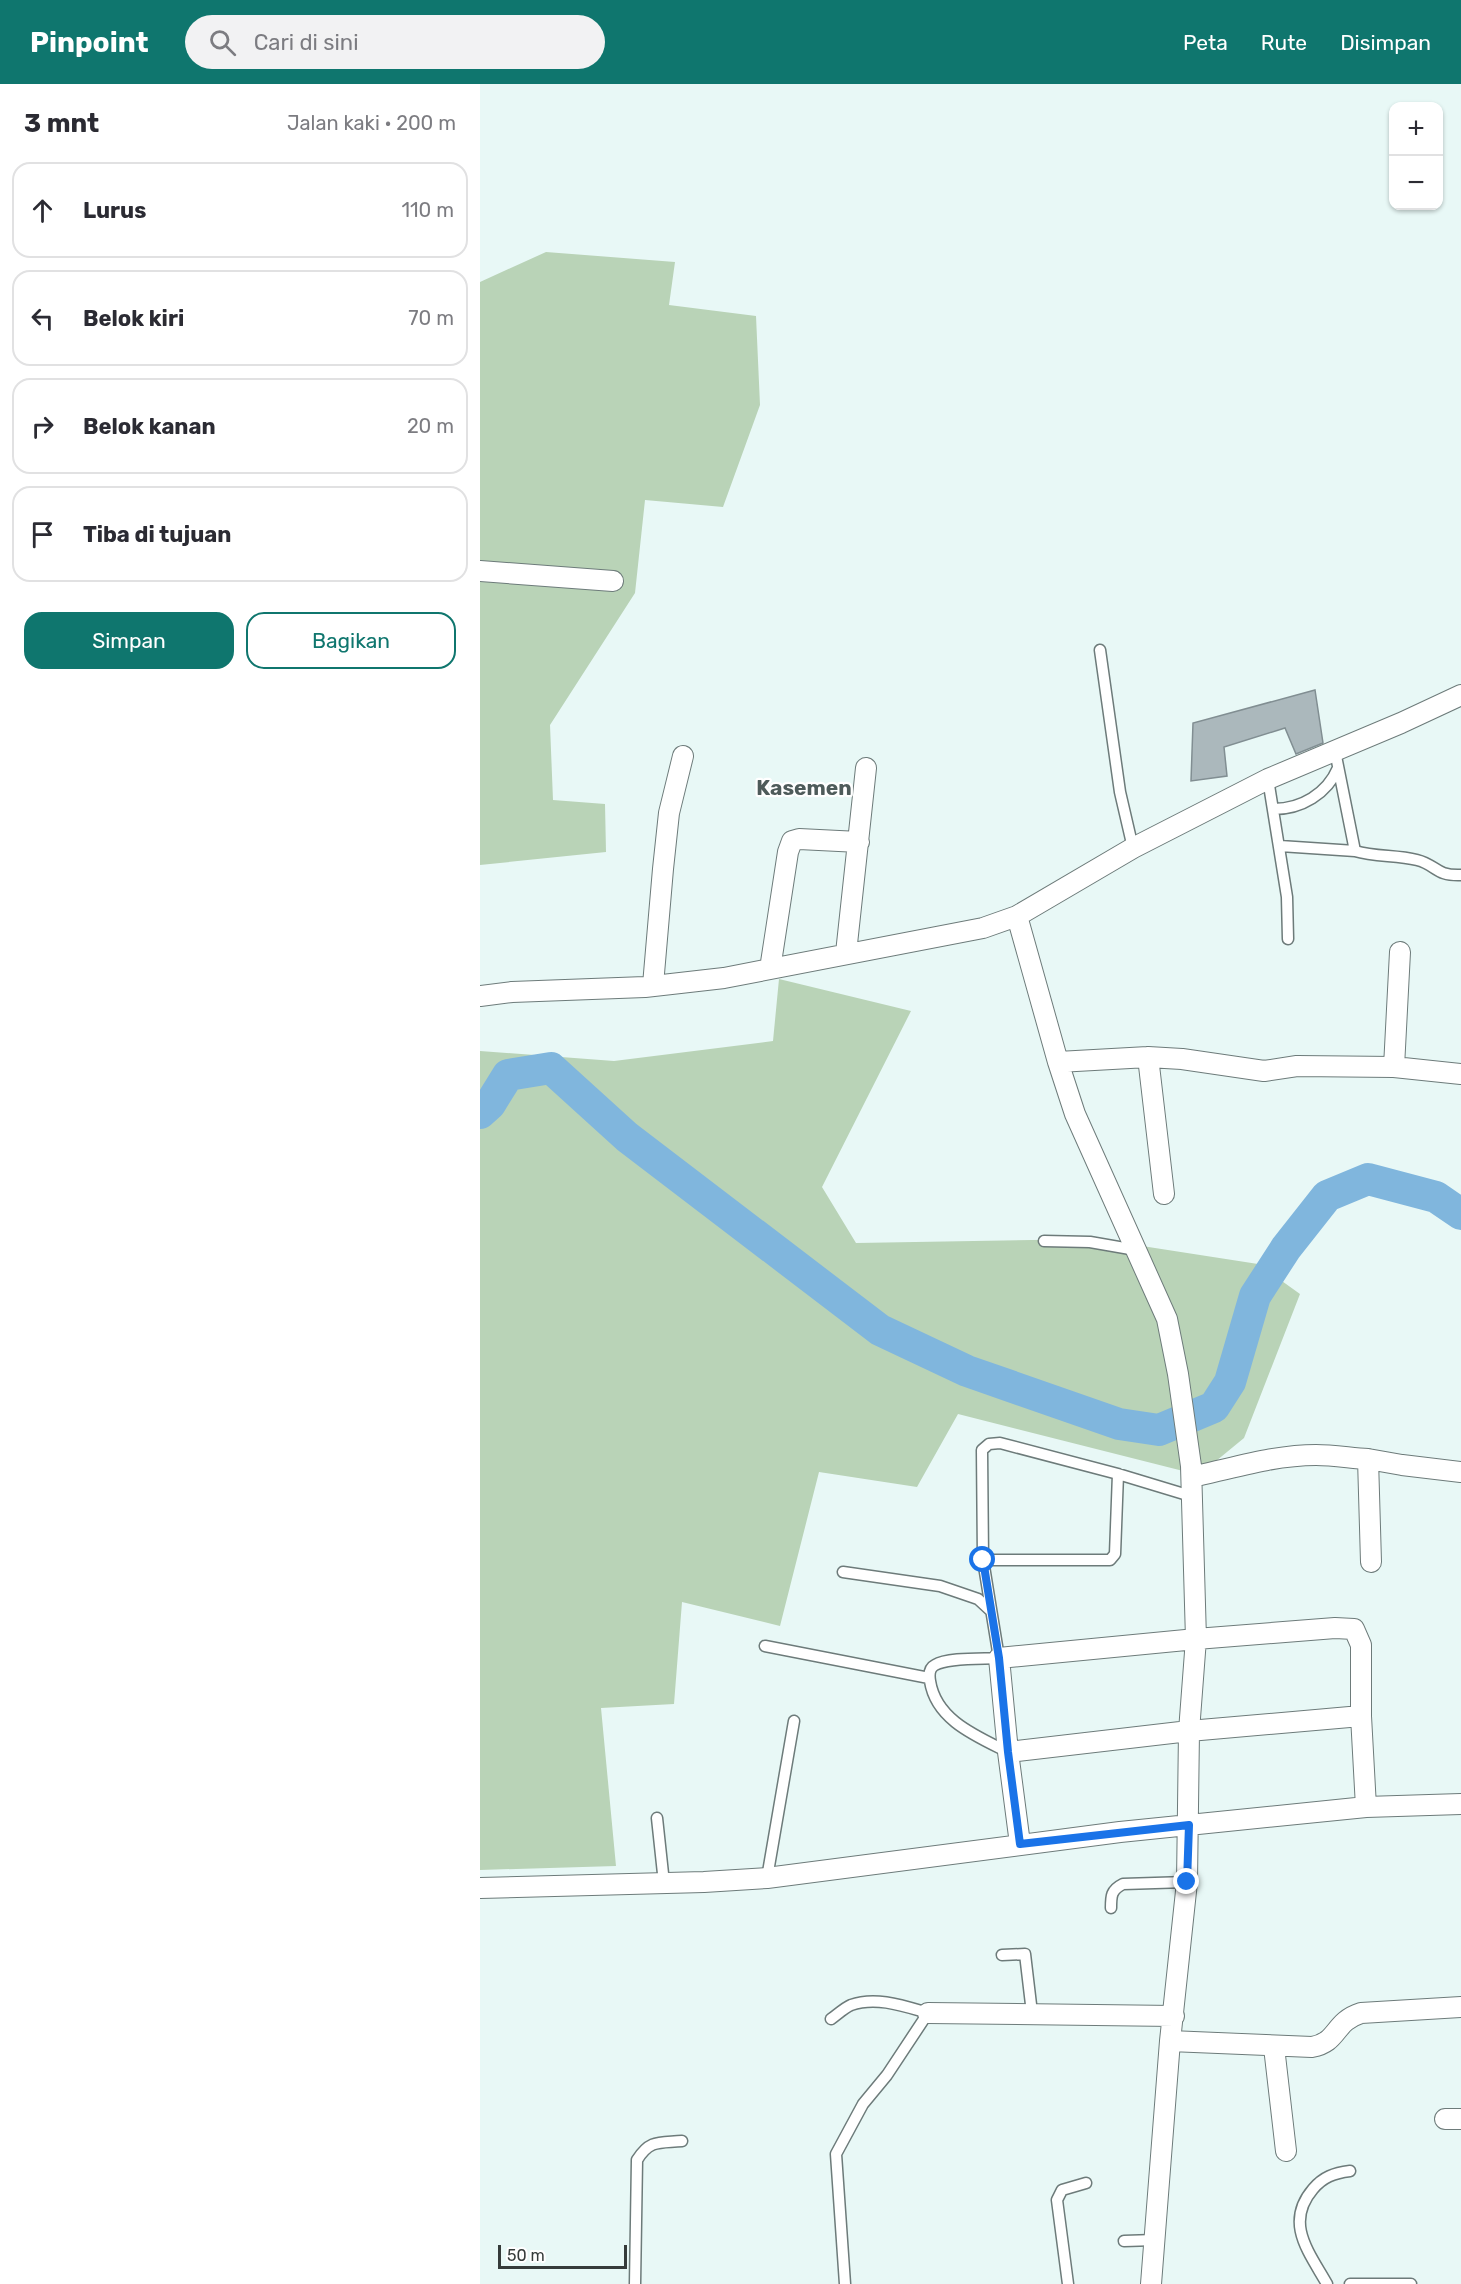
<!DOCTYPE html>
<html lang="id">
<head>
<meta charset="utf-8">
<style>
  :root { --surface:#fff; --page:#f2f2f3; --text:#2b2b33; --muted:#7c7c81; --line:#e1e1e2; --accent:#0f766e }
  body { margin:0; font-family:Rubik,sans-serif; background:var(--page); color:var(--text) }
  .controls { position:absolute; right:18px; top:18px; display:grid; overflow:hidden; border-radius:12px; box-shadow:0 2px 4px #0004 }
  .controls button { width:54px; height:54px; display:grid; place-items:center; padding:0; border:0; border-bottom:2px solid var(--line); background:var(--surface); color:var(--text); font:30px sans-serif }
  .scale { position:absolute; left:18px; bottom:15px; width:129px; box-sizing:border-box; padding-left:6px; border:3px solid #353b3a; border-top:0; font-size:16px; line-height:21px; white-space:nowrap; color:#353b3a; -webkit-text-stroke:4px #fff; paint-order:stroke }
  .stop { position:absolute; width:18px; height:18px; margin:-14px; border:4px solid #1a73e8; border-radius:50%; background:#fff }
  .stop.end { background:#1a73e8; border-color:#fff; box-shadow:0 2px 6px #0008 }
  .list { margin:0; padding:0; list-style:none }
  h2 { display:flex; justify-content:space-between; align-items:center; height:78px; margin:0; padding:0 24px; font-size:26px }
  h2 small { font-size:20px; font-weight:400; color:var(--muted) }
  .list li { display:grid; grid-template-columns:39px 1fr auto; gap:18px; align-items:center; box-sizing:border-box; height:96px; margin:0 12px 12px; padding:0 12px; border:2px solid var(--line); border-radius:18px }
  .list b { display:block; font-size:22px; white-space:nowrap }
  .list em { font-size:20px; font-style:normal; color:var(--muted) }
  .actions { display:flex; gap:12px; padding:18px 24px }
  .actions a { flex:1; padding:14px 0; border:2px solid var(--accent); border-radius:18px; text-align:center; font-size:21px; color:var(--accent) }
  .actions .main { background:var(--accent); color:#fff }
  .icon { flex:none; width:33px; height:33px; fill:none; stroke:currentColor; stroke-width:2; stroke-linecap:round; stroke-linejoin:round }
  .map { position:relative; flex:none; width:981px; height:2200px; overflow:hidden }
  header { display:flex; align-items:center; gap:36px; box-sizing:border-box; height:84px; padding:0 30px; background:var(--accent); color:#fff }
  header strong { font-size:28px }
  nav { display:flex; gap:33px; margin-inline-start:auto; font-size:21px }
  .search { width:420px; height:54px; background:var(--page); display:flex; align-items:center; gap:15px; box-sizing:border-box; padding:0 21px; border-radius:33px; color:var(--muted); font-size:22px }
  main { display:flex }
  aside { flex:1; background:var(--surface) }
  .map>svg:first-child { display:block }
  .green { fill:#b9d3b7 }
  .lines { fill:none; stroke-linecap:round; stroke-linejoin:round }
  .river { stroke:#80b6dd; stroke-width:32 }
  .building { fill:#abb8bc; stroke:#818e92; stroke-width:1.5 }
  .service-casing { stroke:#6d7b7a; stroke-width:13 }
  .minor-casing { stroke:#6d7b7a; stroke-width:22 }
  .service { stroke:#fff; stroke-width:10 }
  .minor { stroke:#fff; stroke-width:20 }
  .route { stroke:#1a73e8; stroke-width:8 }
  .labels { text-anchor:middle; stroke-width:4.5; stroke-linejoin:round; paint-order:stroke }
  .quarter-label { font-size:21px; font-weight:bold; fill:#4e5b5a; stroke:#fff }
</style>
</head>
<body>
<header>
<strong>Pinpoint</strong>
<div class="search"><svg class="icon" aria-label="search" viewBox="0 0 24 24"><circle cx="10" cy="10" r="6"/><path d="M15 15l6 6"/></svg>Cari di sini</div>
<nav><a>Peta</a><a>Rute</a><a>Disimpan</a></nav>
</header>
<main>
<aside>
<h2>3 mnt<small>Jalan kaki · 200 m</small></h2>
<ul class="list">
<li><svg class="icon" aria-label="ahead" viewBox="0 0 24 24"><path d="M12 20V5M6 11l6-6 6 6"/></svg><div><b>Lurus</b></div><em>110 m</em></li>
<li><svg class="icon" aria-label="left" viewBox="0 0 24 24"><path d="M17 20v-9H6M10 6l-5 5 5 5"/></svg><div><b>Belok kiri</b></div><em>70 m</em></li>
<li><svg class="icon" aria-label="right" viewBox="0 0 24 24"><path d="M7 20v-9h11M14 6l5 5-5 5"/></svg><div><b>Belok kanan</b></div><em>20 m</em></li>
<li><svg class="icon" aria-label="arrive" viewBox="0 0 24 24"><path d="M6 21V4h12l-3 4 3 4H6"/></svg><div><b>Tiba di tujuan</b></div></li>
</ul>
<div class="actions"><a class="main">Simpan</a><a>Bagikan</a></div>
</aside>
<div class="map">
<svg width="981" height="2200" viewBox="0 0 981 2200">
  <rect width="100%" height="100%" fill="#e8f8f6"/>
  <path class="green" d="M66,168l129,10 -6,43 87,11 4,89 -37,102 -78,-7 -10,93 -85,132 3,75 52,4 1,48 -126,13v-583z
    M299,895l132,32 -89,176 34,56 241,-4 161,25 42,30 -56,144 -45,37 -241,-61 -41,73 -98,-15 -39,154 -98,-24 -8,102 -73,4 15,158 -136,4v-819l134,10 159,-20z"/>
  <g class="lines">
    <path class="river" d="M0,1029l10,-9 18,-29 43,-7 76,69 253,193 87,41 152,53 40,6 55,-23 16,-25 25,-86 31,-48 41,-52 41,-17 68,18 25,17"/>
  </g>
  <path class="building" d="M835,606l8,53 -27,11 -11,-26 -61,19 3,29 -36,5 2,-58z"/>
  <g class="lines">
    <defs>
      <path id="service" d="M620,566l20,142 13,56
        M855,667l20,100c20,6 41,4 62,9 20,5 18,16 44,15
        M788,695l19,118 1,42
        M794,725c27,0 53,-15 64,-41
        M800,762l75,5
        M564,1157l46,1 46,8
        M503,1476h127l5,-6 3,-80
        M363,1488l97,14 38,13 13,12
        M285,1562l164,32
        M528,1668c-32,-16 -72,-32 -78,-71 -1,-6 -1,-13 5,-16 13,-8 48,-6 64,-7l-16,-98 -1,-110 7,-6 11,-1 118,31 76,23
        M177,1734l7,65
        M287,1794l27,-157
        M631,1824c0,-12 0,-18 12,-24l64,-2
        M522,1871l23,-1 7,59
        M351,1935c6,-4 13,-11 20,-14 25,-9 53,1 77,8l-41,62 -24,29 -27,50 9,130
        M644,2157l31,-1
        M155,2200l2,-124c13,-21 23,-17 45,-19
        M588,2200l-11,-84 5,-10 24,-7
        M847,2200c-18,-32 -43,-61 -14,-95 10,-12 21,-16 37,-18
        M870,2200h61"/>
      <path id="minor" d="M0,487l133,10
        M537,832l41,146 17,52 92,205 11,55 13,92 5,173 -7,92 -2,151 -17,159 -19,243
        M366,869l20,-185
        M290,885l18,-117 4,-11 7,-2 60,3
        M173,901l10,-116 6,-56 14,-57
        M0,912l32,-4 133,-5 79,-9 259,-50 34,-12 116,-68 135,-69 133,-56 60,-28
        M668,973l16,137
        M578,978l90,-5 34,2 82,12 33,-5 97,1 67,7
        M914,983l6,-115
        M712,1393c40,-9 83,-22 124,-22 17,0 35,3 52,4
        M891,1478l-3,-103 34,6 59,7
        M528,1668l181,-21 172,-15
        M540,1760l-12,-92 -9,-94 197,-19 139,-11 19,1 7,16v71l5,91
        M0,1804l224,-6 63,-4 353,-46 246,-25 95,-3
        M448,1929l246,3
        M690,1957l142,6c27,-5 21,-25 49,-34l100,-6
        M794,1963l12,104
        M965,2035h16"/>
    </defs>
    <use href="#service" class="service-casing"/>
    <use href="#minor" class="minor-casing"/>
    <use href="#service" class="service"/>
    <use href="#minor" class="minor"/>
  </g>
  <g class="lines">
    <path class="route" d="M503,1476l16,98 9,94 12,92 169,-19 -2,57"/>
  </g>
  <g class="labels">
    <g class="quarter-label">
      <text x="324" y="711">Kasemen</text>
    </g>
  </g>
</svg>
<div class="controls">
<button>+</button>
<button>−</button>
</div>
<div class="scale">50 m</div>
<div class="stop" style="left:503px;top:1476px"></div>
<div class="stop end" style="left:707px;top:1798px"></div>
</div>
</main>
</body>
</html>
